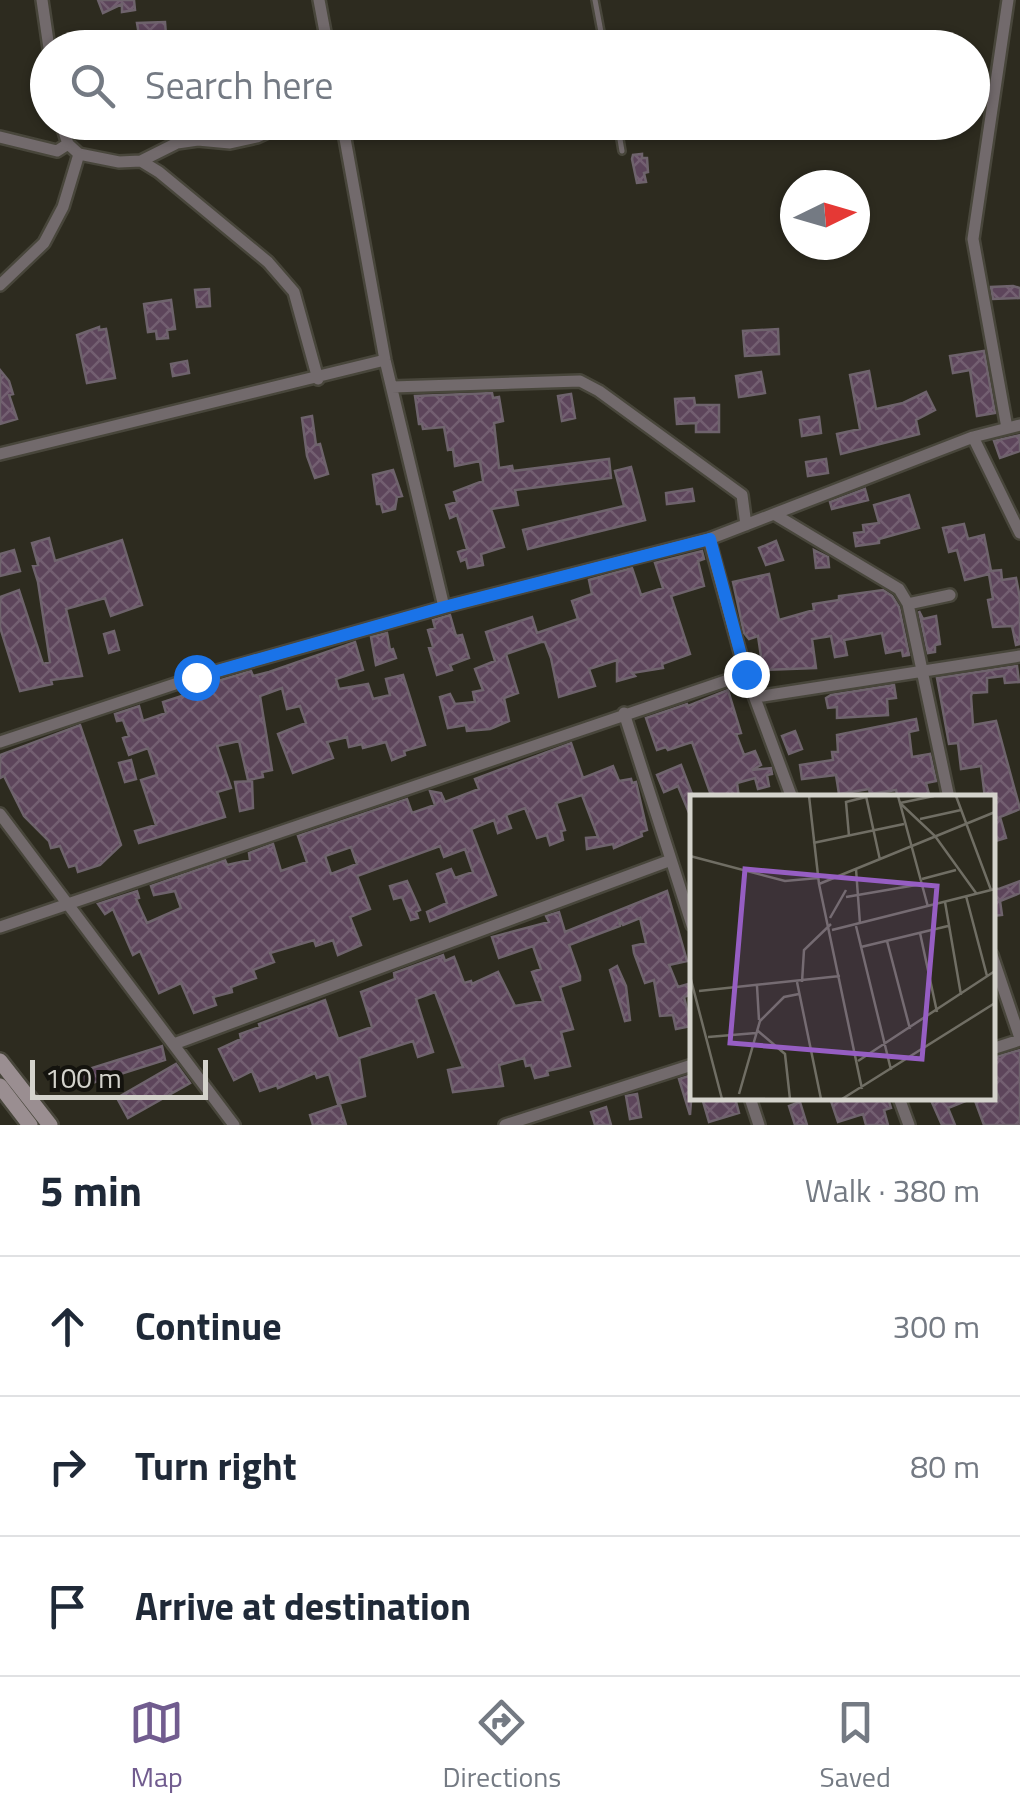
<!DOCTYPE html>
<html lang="en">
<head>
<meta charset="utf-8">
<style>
  :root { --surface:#fff; --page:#f6f6f7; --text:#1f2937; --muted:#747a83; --line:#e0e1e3; --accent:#715c8f }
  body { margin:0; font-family:"Titillium Web",sans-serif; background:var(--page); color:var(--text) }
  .compass { position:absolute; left:780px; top:170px; width:90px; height:90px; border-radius:50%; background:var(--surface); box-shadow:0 2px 8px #0004; rotate:85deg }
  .scale { position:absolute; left:30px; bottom:25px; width:178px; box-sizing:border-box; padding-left:10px; border:5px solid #d4d3cc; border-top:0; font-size:28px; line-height:35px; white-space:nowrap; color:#d4d3cc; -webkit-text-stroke:8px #14130e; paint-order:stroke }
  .stop { position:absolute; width:30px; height:30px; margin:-22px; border:8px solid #1a73e8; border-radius:50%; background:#fff }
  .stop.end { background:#1a73e8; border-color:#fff; box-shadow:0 2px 10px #0008 }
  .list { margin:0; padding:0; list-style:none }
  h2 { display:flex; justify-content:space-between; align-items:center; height:130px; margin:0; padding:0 40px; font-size:42px }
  h2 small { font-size:32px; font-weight:400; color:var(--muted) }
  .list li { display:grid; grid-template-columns:65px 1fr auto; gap:30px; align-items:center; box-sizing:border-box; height:140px; padding:0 40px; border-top:2px solid var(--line) }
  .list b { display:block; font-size:38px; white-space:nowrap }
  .list em { font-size:32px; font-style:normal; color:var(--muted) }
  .icon { flex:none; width:55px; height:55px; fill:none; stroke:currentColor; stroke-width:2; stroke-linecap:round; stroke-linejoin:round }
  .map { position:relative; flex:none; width:1020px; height:1125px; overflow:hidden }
  .search { position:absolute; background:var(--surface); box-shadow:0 2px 8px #0004; left:30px; right:30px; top:30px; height:110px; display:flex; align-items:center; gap:25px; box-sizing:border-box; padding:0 35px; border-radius:55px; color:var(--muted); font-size:38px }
  .sheet { height:550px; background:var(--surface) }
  nav { display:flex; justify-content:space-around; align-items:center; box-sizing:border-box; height:140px; border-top:2px solid var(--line); background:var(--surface); font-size:28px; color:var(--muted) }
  nav a { display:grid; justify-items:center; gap:5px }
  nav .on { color:var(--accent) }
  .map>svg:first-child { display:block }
  .building { fill:url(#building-cross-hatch); stroke:#6e636c; stroke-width:2.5; fill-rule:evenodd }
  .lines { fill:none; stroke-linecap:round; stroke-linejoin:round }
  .lane-casing { stroke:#48463b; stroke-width:10 }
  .street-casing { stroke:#48463b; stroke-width:16 }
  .secondary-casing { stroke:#48463b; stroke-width:20 }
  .lane { stroke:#726a6c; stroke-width:5 }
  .street { stroke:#726a6c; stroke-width:11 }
  .secondary { stroke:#9a8e91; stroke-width:15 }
  .route { stroke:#1a73e8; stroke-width:12 }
  .inset-road { fill:none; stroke:#706e64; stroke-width:2.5 }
  .view { fill:#965ec3; fill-opacity:0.15; stroke:#965ec3; stroke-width:5 }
  .inset-edge { fill:none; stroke:#d4d3cc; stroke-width:5 }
</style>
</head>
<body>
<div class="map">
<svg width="1020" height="1125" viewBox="0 0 1020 1125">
  <defs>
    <pattern id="building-cross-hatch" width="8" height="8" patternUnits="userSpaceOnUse" patternTransform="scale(2.5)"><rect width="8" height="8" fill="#5d455b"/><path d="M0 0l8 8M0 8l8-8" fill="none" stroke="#735f71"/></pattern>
  </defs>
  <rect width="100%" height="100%" fill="#2d2b1f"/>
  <path class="building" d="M98,0h36l1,10 -13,2v-8l-19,9z
    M165,22l2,26h-8l-1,-8 -18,1 -3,-18z
    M211,33l2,15h-26l-1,-11z
    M652,122h29l1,6 -28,4z
    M642,154v4h5l1,14 -4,1 2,9 -9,1 -5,-24 1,-4z
    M1013,286l7,2v10l-27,1 -2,-12z
    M209,289l1,17 -13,1 -2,-17z
    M171,300l4,29 -8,1 1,8 -11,1 -1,-8 -8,1 -4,-28z
    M99,327v3l7,-1 9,49 -28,5 -10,-48z
    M778,329l1,25 -34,2 -2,-25z
    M984,351l11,62 -18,3 -7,-46 -17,3 -3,-17z
    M187,361l2,12 -16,3 -2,-12z
    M0,370l9,11 4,13 -4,1 8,24 -17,5z
    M869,371l7,38 27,-6 23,-11 9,18 -19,10 3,14 -78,20 -4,-20 23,-5 -10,-54z
    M761,372l4,21 -26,4 -3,-21z
    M492,393l1,5 6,-1 4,24 -9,2 5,45 13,-2 1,5 96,-12 2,19 -96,12 3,15 -27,4 13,38 -23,7 2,11 -15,3 -2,-9 -5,2 -3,-9 9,-3 -10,-34 -7,3 -4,-13 11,-3 -3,-10 29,-11 -3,-20 -25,5 -2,-17 -5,1 -4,-23 -21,2 -1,-5h-3l-4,-28z
    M571,394l4,24 -13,3 -4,-25z
    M694,398l1,7h24v27h-23v-9l-19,1 -2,-25z
    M312,416l4,29 4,-1 8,30 -13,4 -8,-22 -5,-38z
    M819,417l2,16 -19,3 -2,-16z
    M1020,435v16l-20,7 -6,-17z
    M826,459l2,14 -20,3 -2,-14z
    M631,467l14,53 -117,29 -5,-19 101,-24 -9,-35z
    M393,470l9,26 -5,1 -2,12 -12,3 -2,-8h-4l-4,-29z
    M692,489l2,12 -27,3 -1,-11z
    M865,489l3,11 -36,9 -2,-7z
    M909,495l10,33 -40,11v4l-23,3 -2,-13 10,-1 -1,-7 16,-2 -5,-18z
    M964,524l4,15 16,-4 7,36 10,-1 1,10 14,-2 4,20v46l-4,1 -4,-19 -19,1 -5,-27 5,-1 -4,-25 -24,6 -8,-30 -8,2 -6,-24z
    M49,538l6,23 67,-21 20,65 -31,11 -6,-18 -39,11 16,67 -31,4 1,4 -32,7 -20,-64v-30l19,-7 24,74 7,-2 -12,-80 -5,-16 5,-1 -6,-22z
    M776,541l7,19 -17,5 -7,-17z
    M14,550l6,21 -20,5v-22z
    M814,550l14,7 1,10 -13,1z
    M702,551l2,8 -6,2 6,25 -33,10 19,58 -28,10 1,4 -31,5 3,3 -18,5v-21l-28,9 6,17 -36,11 -8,-39 -6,-16h-4l-35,12 12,39 -14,5 5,23 -19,8 -23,2 -1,-6 -18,3 -8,-31 10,-3 5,10 20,-2 -2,-10 10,-2 -8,-21 20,-8 -9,-29 46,-15 5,16 41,-14 -6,-18 20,-7 -3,-14 43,-12 9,27 22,-7 -8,-25z
    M769,574l10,46 35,-10 -1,-6 26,-4v-4l44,-6 9,6 7,11 10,48 -6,1 -1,-6 -16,3 -4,-20 -38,7 3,15 -12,2 -4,-21 -19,3 4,29 -53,2 -5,-34 -9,3 -5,-6 -11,-51z
    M919,611l4,8 13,-3 4,28 -5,1v7l-7,1z
    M450,615l6,21 6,-1 7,23 -19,7 2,5 -15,5 -8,-27 4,-1 -5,-17 7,-2 -2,-8z
    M114,631l5,19 -10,3 -5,-19z
    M387,633l3,17 3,-1 3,9 -20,7 -5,-28z
    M355,642l8,28 -27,9 3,10 29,-5 5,15 17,-4 -4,-16 17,-4 22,70 -21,6 1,4 -13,5 -6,-18 -23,6 -1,-4 -13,3 -2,-10 -20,5 6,16 -40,15 -15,-39 28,-11 -6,-17 -13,3 -5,-21 -22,8 12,74 -10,2 1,5 -15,3 -9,-39 -22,5 14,42 -14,4 8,25 -86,26 -4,-12 21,-6 -15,-45 16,-5 -9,-27 -19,7 -6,-17 6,-2 -6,-16 -6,1 -2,-7 24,-8 4,15 23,-8 -3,-11 25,-8 -1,-4 64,-19 2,5 16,-4z
    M1017,666l2,16 -14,1 -1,-7 -17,2v14l-15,1 -1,3 2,29 23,-4 24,88 -20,8 6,21 -14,4v-44h-7l-4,-32 -20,3 -3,-26 -9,1 -12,-66z
    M894,685l2,13 -9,1 1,16 -51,3v-11l-9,1 -2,-10 5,-3z
    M728,690l13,43 -5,1 8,21 11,-4 6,14 -9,5 19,-2 1,6 -5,1 2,11 -11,3 -3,-11 -18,5 2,15h-27l-20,-56 -24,8 -2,-3 -9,3 -11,-32 41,-14 1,2z
    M916,719l2,11 -9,2 3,25 18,-3 6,27 -10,2 4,15h-32l-2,-8 -26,4 -1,-5 -30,5 -3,-19 -34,4 -2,-14 33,-5 -1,-8h6l-1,-17z
    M80,725l41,120 -21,20 -22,7 -2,-7 -7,2 -9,-21 -9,2 -2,-7 -25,-25 -20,-40 -4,2v-23z
    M795,731l7,18 -13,5 -7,-18z
    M571,743l12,35 30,-12 6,15 12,-2 1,4 4,-1 11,48 -6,2 1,4 -28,12 -1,-4 -26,5 -1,-11 12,-1 -16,-42 -26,8 9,27 -4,1 2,9 -13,5 -3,-10 -10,3 -12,-30 -19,7 5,13 -13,5 -4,-13 -23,9 25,66 -66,26 -3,-9 20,-9 -10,-29 14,-5 4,9 18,-6 -8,-23 -21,8 -4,-11 -83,30 13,33 -20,8 11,28 -23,10 -5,-15 -17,6 -2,-6 -44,13 4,9 -21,8 3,8 -25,9 1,5 -19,5 3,8 -22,8 -13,-30 -22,10 -19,-42 -7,4 -20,-46 -8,5 -7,-10 39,-13 2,7 -3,1 11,24 34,-15 -6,-17 -21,4 -3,-9 74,-26 2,5 23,-5 -1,-7 24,-9 8,27 26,-9 -9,-26 109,-37 5,14 23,-8 -5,-14 11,2 4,9 34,-13 -4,-10zM351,847l6,17 -26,10 -6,-18z
    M131,760l5,19 -11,3 -6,-19z
    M681,765l11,29v26l-14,-34 -14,6 -7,-17z
    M252,781l1,27 -13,3 -5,-29z
    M407,881l13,29 -4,2 2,6 -7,2 -9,-23 -8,2 -4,-13z
    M1020,881v12l-20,8 2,14 -10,1v-28l7,1z
    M667,891l20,70 -18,4 9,22 14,-4v11l-8,3 7,29 -15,3 -3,-14 -13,1 -6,-36 -9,3 -11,-30 -1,-7 13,-3 -6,-25 -17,7 -4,-5 1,6 -51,19 11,31v4l-20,7 13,42 -12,3 9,34 -23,5 1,4 -13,3 -4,-13 -5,1 -2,-8 -25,7 4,21 -50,6 -5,-22 15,-3 -28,-75 -19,7 17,53 -15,5 -5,-16 -54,17 6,38 -27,8 -9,-30 -12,4 -2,-5 -37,15 -1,-3 -17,6 -8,-20 -18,9 -15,-31 22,-10 -1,-5 20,-7 -1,-3 66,-24 13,39 34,-12 -11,-35 34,-13 -1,-6 49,-18 2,6 9,-4 10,26 7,-2 1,3 26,-12 17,34 28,-5 -11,-29 9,-3 -8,-23 -34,12 -7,-21 57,-15 -3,-6 13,-4 6,20z
    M617,966l9,20 4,34 -5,1 -15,-51z
    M162,1046l3,14 -82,26 -4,-14z
    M1020,1050v75h-36l-10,-27h25l-7,-18v-22z
    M176,1064l14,19 -62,35 -11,-20z
    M692,1075l-3,2 3,11 -2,27 -11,-36z
    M637,1094l4,23 -11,2 -4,-23z
    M702,1098h33l4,15 -30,9z
    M830,1098l16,2 42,-2 3,10 -7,2 4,15h-22l-3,-11 -25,8z
    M930,1098h43l-25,10 7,17h-13z
    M800,1102l7,23h-12l-6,-19z
    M340,1105l6,20h-33l-3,-10z
    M606,1107l5,18h-16l-4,-13z"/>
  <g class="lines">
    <defs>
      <path id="lane" d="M595,0l9,48
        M617,122l5,29"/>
      <path id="street" d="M42,0l7,48
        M319,0l9,48
        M61,122l7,22 11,10 40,8 22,-1 36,-18 21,-3 32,3 27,-6 33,-15
        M342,122l43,238 59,247
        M0,137l57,14 11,-7
        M141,161l18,11 109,90 26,30 24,87
        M0,285l44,-42 19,-36 16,-53
        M392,387l188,-6 19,10 143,104 4,30
        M1007,428l-34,-189 35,-239
        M973,437l47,96
        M0,454l385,-94
        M774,514l125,75 9,15 42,-9
        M709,539l37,135 46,124
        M908,604l41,194
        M756,697l264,-41
        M624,713l68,212
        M0,742l196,-65 248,-70 265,-68 264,-102 47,-12
        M0,814l234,311
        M0,927l746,-253
        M992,955l28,83
        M174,1044l497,-184
        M992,1049l28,-9
        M750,1098l9,27
        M899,1098l10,27
        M505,1125l187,-60"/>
      <path id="secondary" d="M0,1061l50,64
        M0,1086l30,39"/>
    </defs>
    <use href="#lane" class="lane-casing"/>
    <use href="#street" class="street-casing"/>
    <use href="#secondary" class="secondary-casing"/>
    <use href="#lane" class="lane"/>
    <use href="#street" class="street"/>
    <use href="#secondary" class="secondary"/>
  </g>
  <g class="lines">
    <path class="route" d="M196,677l248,-70 266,-68 36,135"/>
  </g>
  <g transform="translate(690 795)">
    <rect width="305" height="305" fill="#2d2b1f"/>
    <path class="inset-road" d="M119,1l10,88 43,205M176,1l14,64M208,1l30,111M266,1l35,94M210,8l34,-7M211,9l34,32 41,57M230,24l41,-9M159,41l-3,-34 20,-5M123,48l91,-19M0,61l95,25 33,-3M166,74l4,55M232,84l34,-9M129,89l176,-72M276,101l21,80M156,102l76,-13M255,107l16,93M140,123l16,-28M166,131l35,144M142,135l163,-41M230,138l17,79M197,146l23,88M171,152l87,-21M0,181l32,123M107,187l24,117M112,187l2,-32 27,-26M67,191l2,34M9,196l141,-15M68,236l27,23 5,45M18,242l48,-4M168,266l137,-90M49,299l21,-73 24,-24 15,-3M35,304h40M152,304l153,-96"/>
    <path class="view" d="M55,74l192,17 -15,173 -192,-16z"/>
    <rect width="305" height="305" class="inset-edge"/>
  </g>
</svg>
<svg class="compass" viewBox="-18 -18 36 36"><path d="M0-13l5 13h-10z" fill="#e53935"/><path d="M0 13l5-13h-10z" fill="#747a83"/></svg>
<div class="scale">100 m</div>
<div class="stop" style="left:196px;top:677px"></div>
<div class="stop end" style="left:746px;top:674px"></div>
<div class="search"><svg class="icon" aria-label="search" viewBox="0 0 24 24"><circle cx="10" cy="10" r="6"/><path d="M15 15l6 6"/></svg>Search here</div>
</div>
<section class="sheet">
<h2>5 min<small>Walk · 380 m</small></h2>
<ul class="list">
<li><svg class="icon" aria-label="ahead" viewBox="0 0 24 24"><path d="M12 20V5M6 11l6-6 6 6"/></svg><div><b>Continue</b></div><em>300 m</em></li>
<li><svg class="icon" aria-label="right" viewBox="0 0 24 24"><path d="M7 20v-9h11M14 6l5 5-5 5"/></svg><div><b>Turn right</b></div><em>80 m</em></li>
<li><svg class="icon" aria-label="arrive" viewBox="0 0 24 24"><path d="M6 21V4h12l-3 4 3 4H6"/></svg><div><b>Arrive at destination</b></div></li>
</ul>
</section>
<nav>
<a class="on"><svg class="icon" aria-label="map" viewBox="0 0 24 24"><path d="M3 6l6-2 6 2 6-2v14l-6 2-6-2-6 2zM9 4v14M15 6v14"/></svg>Map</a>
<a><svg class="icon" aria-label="directions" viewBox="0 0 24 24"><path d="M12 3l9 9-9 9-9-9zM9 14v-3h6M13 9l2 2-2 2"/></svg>Directions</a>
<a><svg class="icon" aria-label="saved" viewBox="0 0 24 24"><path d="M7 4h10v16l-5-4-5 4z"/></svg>Saved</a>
</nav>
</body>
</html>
